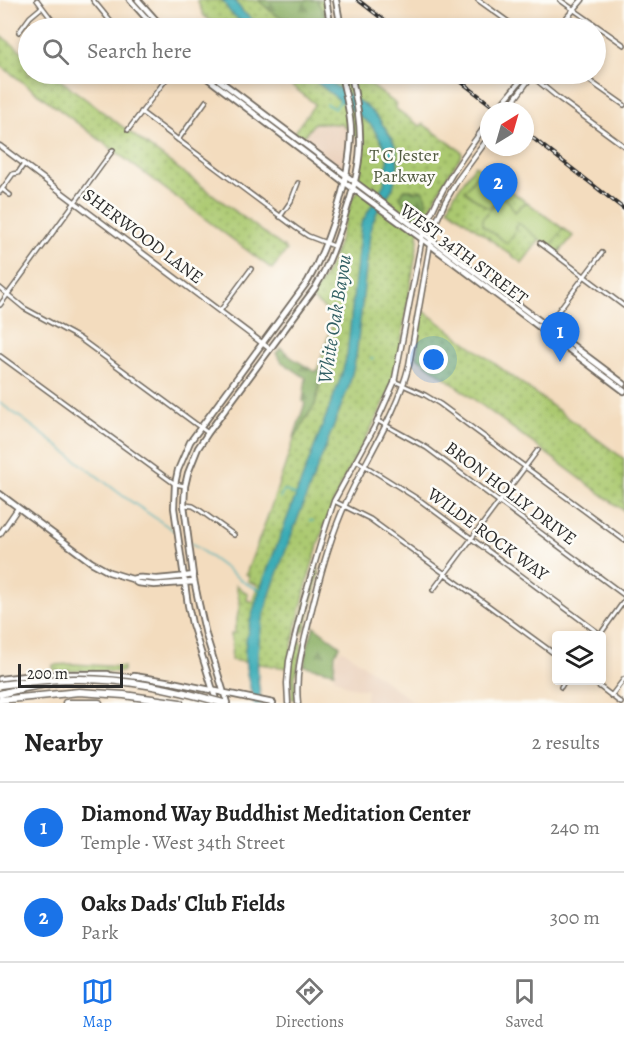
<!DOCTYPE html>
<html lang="en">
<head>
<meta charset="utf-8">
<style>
  :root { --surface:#fff; --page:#f2f2f2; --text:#222; --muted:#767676; --line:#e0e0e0; --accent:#1a73e8 }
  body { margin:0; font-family:Alegreya,serif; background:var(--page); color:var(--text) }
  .controls { position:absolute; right:18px; bottom:18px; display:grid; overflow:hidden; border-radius:6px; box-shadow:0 3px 9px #0003 }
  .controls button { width:54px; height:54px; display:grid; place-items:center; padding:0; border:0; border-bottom:2px solid var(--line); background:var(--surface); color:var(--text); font:30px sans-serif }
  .compass { position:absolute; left:480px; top:102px; width:54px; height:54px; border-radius:50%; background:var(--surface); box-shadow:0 3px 9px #0003; rotate:37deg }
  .scale { position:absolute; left:18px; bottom:15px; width:105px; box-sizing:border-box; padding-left:6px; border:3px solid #2b2b2b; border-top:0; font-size:16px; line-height:21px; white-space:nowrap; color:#2b2b2b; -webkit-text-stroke:4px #fdfcf7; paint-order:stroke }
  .you { position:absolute; left:434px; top:360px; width:21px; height:21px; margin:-15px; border:4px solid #fff; border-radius:50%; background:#1a73e8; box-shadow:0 0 0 9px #1a73e833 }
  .badge { display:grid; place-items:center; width:39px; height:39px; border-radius:50%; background:var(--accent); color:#fff; font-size:20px; font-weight:700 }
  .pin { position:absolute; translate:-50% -50px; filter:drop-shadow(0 2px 3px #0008) }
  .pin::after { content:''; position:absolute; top:32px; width:21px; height:18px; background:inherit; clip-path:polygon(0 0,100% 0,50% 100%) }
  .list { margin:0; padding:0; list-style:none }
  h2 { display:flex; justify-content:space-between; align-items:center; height:78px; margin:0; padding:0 24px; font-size:26px }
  h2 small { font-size:20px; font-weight:400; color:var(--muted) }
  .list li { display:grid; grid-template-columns:39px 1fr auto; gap:18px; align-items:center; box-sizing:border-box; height:90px; padding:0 24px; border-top:2px solid var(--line) }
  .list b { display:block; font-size:22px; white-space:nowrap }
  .list p { margin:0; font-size:20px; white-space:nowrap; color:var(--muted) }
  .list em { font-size:20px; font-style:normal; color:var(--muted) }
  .icon { flex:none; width:33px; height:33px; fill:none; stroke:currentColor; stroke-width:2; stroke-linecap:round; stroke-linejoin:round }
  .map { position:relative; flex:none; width:624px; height:703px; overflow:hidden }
  .search { position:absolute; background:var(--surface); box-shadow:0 3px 9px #0003; left:18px; right:18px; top:18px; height:66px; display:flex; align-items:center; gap:15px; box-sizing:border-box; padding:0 21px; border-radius:33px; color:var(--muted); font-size:22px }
  .sheet { height:258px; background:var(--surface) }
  nav { display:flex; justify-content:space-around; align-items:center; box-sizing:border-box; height:84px; border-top:2px solid var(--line); background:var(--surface); font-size:16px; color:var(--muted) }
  nav a { display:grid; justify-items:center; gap:3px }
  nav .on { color:var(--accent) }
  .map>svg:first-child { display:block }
  .built { fill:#e9ceb7 }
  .grass { fill:url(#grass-dots); stroke:#6b7a4e; stroke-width:1.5 }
  .forest { fill:url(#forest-firs); stroke:#5a6c46; stroke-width:1.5 }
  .garden { fill:#abc970; stroke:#6b7a4e; stroke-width:1.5 }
  .water { fill:#3aacb6; stroke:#326c70; stroke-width:1.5 }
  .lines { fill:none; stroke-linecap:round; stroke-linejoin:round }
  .stream { stroke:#3aacb6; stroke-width:1.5 }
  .minor-casing { stroke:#71695e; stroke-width:6 }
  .tertiary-casing { stroke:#71695e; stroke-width:7 }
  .secondary-casing { stroke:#71695e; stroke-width:8 }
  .motorway-casing { stroke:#71695e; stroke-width:9 }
  .minor { stroke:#fff; stroke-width:3 }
  .tertiary { stroke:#fff; stroke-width:4 }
  .secondary { stroke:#fff; stroke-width:4.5 }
  .motorway { stroke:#fff; stroke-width:6 }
  .rail-casing { stroke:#2b2b2b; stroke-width:4 }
  .rail { stroke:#fdfcf7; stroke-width:1.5; stroke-dasharray:4.5; stroke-linecap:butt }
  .motorway-bridge-casing { stroke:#71695e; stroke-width:9; stroke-linecap:butt }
  .motorway-bridge { stroke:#fff; stroke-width:6 }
  .labels { text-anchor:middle; stroke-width:5; stroke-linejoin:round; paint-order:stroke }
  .park-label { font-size:18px; fill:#515a40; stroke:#fdfcf7 }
  .street-label { font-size:18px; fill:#2b2b2b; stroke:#fdfcf7 }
  .water-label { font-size:20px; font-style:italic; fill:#315f63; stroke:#fdfcf7 }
</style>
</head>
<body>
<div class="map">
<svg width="624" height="703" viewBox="0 0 624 703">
  <defs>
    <pattern id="grass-dots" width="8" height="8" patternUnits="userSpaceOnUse" patternTransform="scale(1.5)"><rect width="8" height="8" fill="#abc970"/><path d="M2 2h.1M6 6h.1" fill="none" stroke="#8ba35c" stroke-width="1.8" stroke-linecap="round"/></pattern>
    <pattern id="forest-firs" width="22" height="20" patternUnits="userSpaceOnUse" patternTransform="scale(1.5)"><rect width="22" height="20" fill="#88ad62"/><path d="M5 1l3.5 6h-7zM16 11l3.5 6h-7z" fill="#6f8d51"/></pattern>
  </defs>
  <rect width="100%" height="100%" fill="#fdfcf7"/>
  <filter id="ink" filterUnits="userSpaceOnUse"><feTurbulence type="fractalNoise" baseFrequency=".0167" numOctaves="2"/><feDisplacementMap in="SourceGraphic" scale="12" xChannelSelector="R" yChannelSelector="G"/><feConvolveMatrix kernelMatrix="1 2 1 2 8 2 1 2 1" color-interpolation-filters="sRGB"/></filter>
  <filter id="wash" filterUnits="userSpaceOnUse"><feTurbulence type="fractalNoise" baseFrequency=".008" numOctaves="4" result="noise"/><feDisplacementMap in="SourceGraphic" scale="24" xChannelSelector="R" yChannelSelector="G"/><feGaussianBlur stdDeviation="1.35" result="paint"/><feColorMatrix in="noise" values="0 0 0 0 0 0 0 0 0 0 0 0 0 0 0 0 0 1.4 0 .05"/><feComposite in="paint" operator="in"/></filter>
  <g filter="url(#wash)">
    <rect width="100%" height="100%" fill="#f3dcbe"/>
    <path class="built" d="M314,123l27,1 8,6 -1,22 -2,15 -2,2h-3l-39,-29z
      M342,649l73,54h-50l2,-13 -20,-4 -14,-10 4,-21z"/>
    <path class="grass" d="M197,0h127l4,28h-108l-16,-12z
      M0,35l28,21v18h24l235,176 -15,19 -272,-204z
      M277,74h62l15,4 5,-2 37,28 -1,4 25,18 3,-2 38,27 1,4c-11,14 -20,29 -28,46 -4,7 -6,15 -10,22 -4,6 -7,11 -6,18 -4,25 -9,51 -13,76 -3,20 -5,39 -11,58 -11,40 -36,73 -53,110 -27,59 -40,121 -54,183l-56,-8 1,-15 -1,-11 3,-1 6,-29 -4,-19 12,9 -1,6 5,2 6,-17 -10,-4 1,-5 -3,-2 24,-64 65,-193 -24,-19 12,-19 10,-20 20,-63 4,-2 2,-11 -1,-5 3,-15 1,-22 -21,-17 -27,-1 -11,15 -9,-6 21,-28z
      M475,165l98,71 -14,17 -19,-14 -18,24 -74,-55 6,-13z
      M421,309l203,150v52l-207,-154z
      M318,568l1,4 -14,57 -3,4 -2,-5 1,-7 13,-48z
      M300,640l2,6 -7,32 1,21h-4c0,-16 -3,-48 8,-59z
      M73,664l50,3v4l-3,1 -28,-1h-36l-3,-2v-4z"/>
    <path class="forest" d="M258,0h59l9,19v9h-17l-9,-1 -7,-7 -11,-2 -8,-4z
      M405,189h4l6,3 6,-2 3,1c2,10 5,16 0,25l-4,-2 -5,4 -1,-4 -8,-5 -1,-5 -5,-6 3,-7z
      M281,348l11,10 23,14 5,-2 2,2v5l-7,28 -11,16 -4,10 -6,6 11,-34 -2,-2 3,-23 -24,-16 -6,-9z
      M314,626l26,20 -5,8 -1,18 -30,-6 4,-21z"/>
    <path class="garden" d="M485,172l19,14v2l2,1 -16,18h-4l-21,-16 13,-18z
      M501,198h3l5,4 6,10 7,-7 6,-2 35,26 -11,16 -2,2 -33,-25 -3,12 -7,9 -25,-18v-6z"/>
    <path class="water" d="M222,0h12l9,12 20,16h-15l-18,-16z
      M306,74h14l21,16 24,15 14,14 12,18 5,11 2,17 -5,23 -15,22 -7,16 -15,131 -7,29c-17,44 -34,88 -51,132 -22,60 -52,120 -36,185h-8c-4,-16 -10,-35 -9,-51 1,-20 8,-41 14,-60l82,-215 6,-22 14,-131 23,-40 4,-23 -3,-14 -14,-22z"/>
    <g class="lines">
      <path class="stream" d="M326,104l9,5 6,-10
        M371,359h2
        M0,403l24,17 99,76 53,36
        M280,498l4,-8 13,6
        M310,520l3,1
        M190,542l55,41 15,7"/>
    </g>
  </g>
  <g filter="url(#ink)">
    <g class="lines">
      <defs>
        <path id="minor" d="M37,0l21,28
          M93,0l23,28
          M478,0l39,28
          M560,0l64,45
          M19,32l11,-15 12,-10
          M101,74h5
          M162,74l5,3
          M529,74l28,23 67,49
          M580,74l44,31
          M141,112l155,116 12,8 26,10
          M128,130l42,-56
          M178,140l28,-39
          M2,189l8,6
          M0,192l13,-18 5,-1 6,-9
          M280,217l11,-16 7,-18
          M540,243l84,63
          M0,288l24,20 55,30 129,95
          M0,305l113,-155
          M220,311l31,-42
          M546,327l56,-74
          M0,356l175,128 10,2
          M394,381l31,14 15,9 184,136
          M378,421l49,27 197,147
          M356,460l65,41 179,133
          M334,501l36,18 186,136
          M184,505l9,1 5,3 36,26
          M433,590l105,-140
          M599,636l25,-35
          M591,680l30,23
          M561,687l4,-7
          M611,696l13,-17"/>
        <path id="tertiary" d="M558,28l24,-28
          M564,28l6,-9
          M496,111l30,-37
          M506,111l27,-37
          M0,146l270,203
          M0,534l18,-26
          M288,703l-1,-20 2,-22 15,-62 20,-67 10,-31 40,-73 20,-45 29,-150c17,-45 38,-74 66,-112
          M298,703c-3,-28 4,-54 11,-82 11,-46 23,-93 45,-135 20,-40 44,-77 55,-121l22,-126 6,-19 8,-18 12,-21 32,-44"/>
        <path id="secondary" d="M130,0l25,28
          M138,0l25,28
          M326,0l5,28
          M336,0l5,28
          M202,74l142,108 89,65 191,144
          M211,74l413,310
          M0,494l91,68 18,10 23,7 5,4 17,2 40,-3
          M132,579c9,-3 17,0 25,0 12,-1 24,-2 36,-4
          M134,676l38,6 101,21
          M0,679l41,-5h67
          M217,703l-25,-79 -4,-19 -14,-97 1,-24 3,-14 12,-28 118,-161c22,-39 42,-103 43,-148 0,-20 -6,-40 -10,-59
          M227,703l-21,-68 -7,-31 -6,-29 -9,-70 1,-19 3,-13 10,-25 10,-15 107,-145c14,-23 22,-47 30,-73 7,-22 14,-44 15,-68 1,-25 -4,-49 -9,-73"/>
        <path id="motorway" d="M93,677l16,-1 22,2 6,-1
          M0,694l19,-5 43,-8
          M0,700l79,-8 45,3 56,8
          M66,703h33"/>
      </defs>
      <use href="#minor" class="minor-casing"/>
      <use href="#tertiary" class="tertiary-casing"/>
      <use href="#secondary" class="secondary-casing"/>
      <use href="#motorway" class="motorway-casing"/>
      <use href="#minor" class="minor"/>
      <use href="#tertiary" class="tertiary"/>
      <use href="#secondary" class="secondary"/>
      <use href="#motorway" class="motorway"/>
      <defs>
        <path id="rail" d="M358,0l36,28
          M451,74l48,37
          M525,132l99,77"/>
      </defs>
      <use href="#rail" class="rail-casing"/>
      <use href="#rail" class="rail"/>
      <defs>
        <path id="motorway-bridge" d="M0,685c24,-3 49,-6 73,-6 51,-1 101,10 150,24"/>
      </defs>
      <use href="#motorway-bridge" class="motorway-bridge-casing"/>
      <use href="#motorway-bridge" class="motorway-bridge"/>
    </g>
  </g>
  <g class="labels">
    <g class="park-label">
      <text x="404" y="161">T C Jester<tspan x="404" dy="21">Parkway</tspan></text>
    </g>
    <g class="street-label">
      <text transform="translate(143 236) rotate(37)" y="6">SHERWOOD LANE</text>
      <text transform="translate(464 254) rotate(37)" y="6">WEST 34TH STREET</text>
      <text transform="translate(511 493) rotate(37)" y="6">BRON HOLLY DRIVE</text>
      <text transform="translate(488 534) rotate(36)" y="6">WILDE ROCK WAY</text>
    </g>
    <g class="water-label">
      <text transform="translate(334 319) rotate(-81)" y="7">White Oak Bayou</text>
    </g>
  </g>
</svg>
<div class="controls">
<button><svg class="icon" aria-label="layers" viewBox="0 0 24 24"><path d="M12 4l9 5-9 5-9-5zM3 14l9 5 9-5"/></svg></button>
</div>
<svg class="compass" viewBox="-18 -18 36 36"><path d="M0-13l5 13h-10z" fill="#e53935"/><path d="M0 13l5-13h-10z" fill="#767676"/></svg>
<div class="scale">200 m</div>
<div class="you"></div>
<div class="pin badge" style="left:560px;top:362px">1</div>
<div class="pin badge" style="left:498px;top:213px">2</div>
<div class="search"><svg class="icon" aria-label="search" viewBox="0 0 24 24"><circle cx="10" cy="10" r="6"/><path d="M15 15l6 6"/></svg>Search here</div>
</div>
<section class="sheet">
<h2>Nearby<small>2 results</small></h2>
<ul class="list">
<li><span class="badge">1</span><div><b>Diamond Way Buddhist Meditation Center</b><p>Temple · West 34th Street</p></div><em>240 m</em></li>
<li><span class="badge">2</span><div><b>Oaks Dads' Club Fields</b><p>Park</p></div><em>300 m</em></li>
</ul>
</section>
<nav>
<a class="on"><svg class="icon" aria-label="map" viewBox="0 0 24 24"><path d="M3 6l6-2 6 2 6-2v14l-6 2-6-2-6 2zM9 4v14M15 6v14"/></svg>Map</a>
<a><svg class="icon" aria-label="directions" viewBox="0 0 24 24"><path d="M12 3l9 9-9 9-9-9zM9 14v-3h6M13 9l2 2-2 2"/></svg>Directions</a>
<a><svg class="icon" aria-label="saved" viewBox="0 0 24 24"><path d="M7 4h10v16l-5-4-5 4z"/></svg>Saved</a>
</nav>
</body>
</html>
